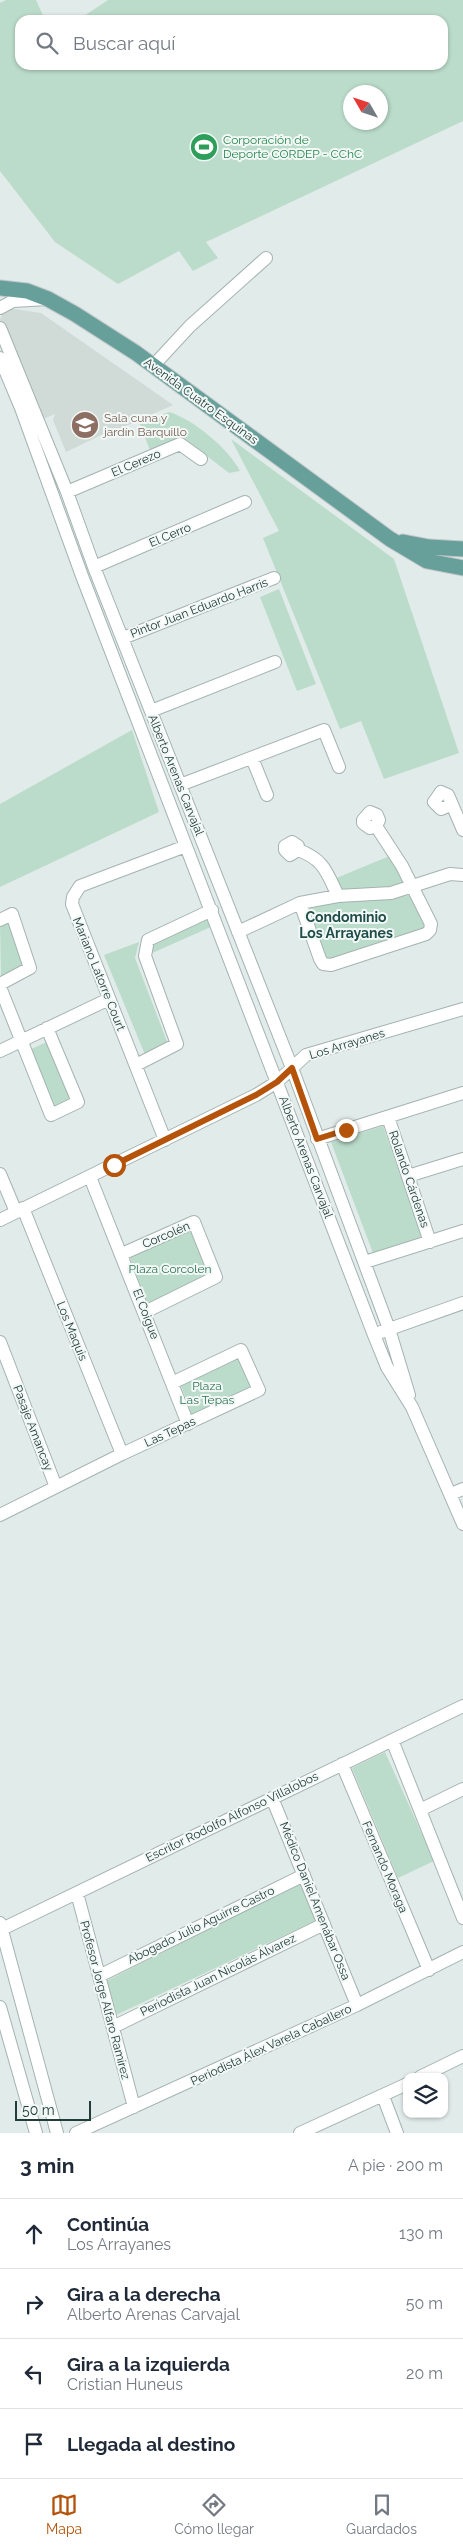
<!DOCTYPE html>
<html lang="es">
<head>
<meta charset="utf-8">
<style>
  :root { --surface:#fff; --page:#f2f2f3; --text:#1f2937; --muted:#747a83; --line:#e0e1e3; --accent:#b45309 }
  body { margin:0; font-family:Raleway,sans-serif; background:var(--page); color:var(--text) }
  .controls { position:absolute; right:15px; bottom:15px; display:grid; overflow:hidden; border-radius:10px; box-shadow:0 1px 4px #0004 }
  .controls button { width:45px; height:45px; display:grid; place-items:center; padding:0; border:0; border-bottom:1px solid var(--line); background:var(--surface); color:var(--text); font:25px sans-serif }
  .compass { position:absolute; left:343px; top:85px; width:45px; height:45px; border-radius:50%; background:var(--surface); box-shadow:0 1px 4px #0004; rotate:309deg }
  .scale { position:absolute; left:15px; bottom:12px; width:76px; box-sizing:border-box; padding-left:5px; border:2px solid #223c39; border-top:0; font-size:14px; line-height:18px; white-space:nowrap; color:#223c39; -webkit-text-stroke:4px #f2f8f6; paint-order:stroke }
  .stop { position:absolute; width:15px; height:15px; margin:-11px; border:4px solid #b45309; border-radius:50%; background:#fff }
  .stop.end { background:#b45309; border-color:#fff; box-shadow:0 1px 5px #0008 }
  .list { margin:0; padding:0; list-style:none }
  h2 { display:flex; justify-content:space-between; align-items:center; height:65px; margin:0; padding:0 20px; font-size:21px }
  h2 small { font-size:16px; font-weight:400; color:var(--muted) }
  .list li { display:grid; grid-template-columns:32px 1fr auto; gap:15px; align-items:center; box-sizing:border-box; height:70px; padding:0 20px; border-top:1px solid var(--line) }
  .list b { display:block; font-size:19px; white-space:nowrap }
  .list p { margin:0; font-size:16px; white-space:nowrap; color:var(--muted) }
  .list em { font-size:16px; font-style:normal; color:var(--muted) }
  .icon { flex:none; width:28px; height:28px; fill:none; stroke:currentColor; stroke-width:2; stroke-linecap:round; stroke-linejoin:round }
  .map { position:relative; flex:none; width:463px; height:2133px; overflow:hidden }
  .search { position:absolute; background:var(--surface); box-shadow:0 1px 4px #0004; left:15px; right:15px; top:15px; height:55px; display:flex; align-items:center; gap:12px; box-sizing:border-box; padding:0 18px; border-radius:15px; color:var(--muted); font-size:19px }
  .sheet { height:345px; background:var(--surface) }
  nav { display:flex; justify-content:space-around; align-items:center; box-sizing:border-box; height:70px; border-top:1px solid var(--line); background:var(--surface); font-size:14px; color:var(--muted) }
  nav a { display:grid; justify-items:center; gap:2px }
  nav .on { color:var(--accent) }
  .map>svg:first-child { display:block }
  .built { fill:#d0dbd8 }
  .green { fill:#bbdcca; fill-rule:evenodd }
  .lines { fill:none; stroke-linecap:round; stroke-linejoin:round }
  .minor-casing { stroke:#a4b3b1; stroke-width:14 }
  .major-casing { stroke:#c1c8c8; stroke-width:17 }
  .minor { stroke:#fff; stroke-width:12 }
  .major { stroke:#679f9b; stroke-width:15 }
  .route { stroke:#b45309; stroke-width:6 }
  .labels { text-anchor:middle; stroke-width:4; stroke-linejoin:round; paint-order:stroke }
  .leisure-label { font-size:12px; fill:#27864d; stroke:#f2f8f6; text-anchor:start }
  .street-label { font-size:12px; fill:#223c39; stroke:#f2f8f6 }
  .education-label { font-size:12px; fill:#785e54; stroke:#f2f8f6; text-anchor:start }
  .park-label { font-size:12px; fill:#2e7154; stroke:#f2f8f6 }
  .neighbourhood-label { font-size:14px; font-weight:bold; fill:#1f4d4a; stroke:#f2f8f6 }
</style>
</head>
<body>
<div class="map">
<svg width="463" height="2133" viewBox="0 0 463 2133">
  <rect width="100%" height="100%" fill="#e1ebe9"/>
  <path class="built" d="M8,308l33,5 132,92 -58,26 -1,-2 -48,23 -13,-32 2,-6 -12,5 -43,-99 3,-8z"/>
  <path class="green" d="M6,0h30l9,20h-25v45h423v-45h-365l30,-20h355v121l-257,121 12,16 -25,13 -14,-20 -61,33 -63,-42 -55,-71v-168zM350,92h30v30h-30z
    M169,412c24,7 60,37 71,59l-11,2 -44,-34h-7l-27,14 -11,-29z
    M231,439l163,120 65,194 -75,26 -23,-58 -21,8 -77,-191 16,-7z
    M279,589l37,95 -19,7 -37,-94z
    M132,730l27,82 -159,75v-83z
    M392,855l12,29 -25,6h-40l-5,-11z
    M414,895l11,29 -3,6 -95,31 -21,-52 29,-8z
    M209,916l4,10 -63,28 4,-12z
    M9,919l17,47 -25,12 -1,-55z
    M139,942l-4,16 33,86 -22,13 -42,-102z
    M49,1041l24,58 -21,9 -23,-58z
    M383,1126l39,111 -49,16 -42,-111z
    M191,1230l19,50 -61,28 -19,-50z
    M240,1355l17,36 -62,33 -15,-41z
    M385,1752l49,109 -36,17 -46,-110z
    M301,1883l16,37 -203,96 -8,-35z"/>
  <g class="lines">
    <defs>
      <path id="minor" d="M0,308l13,-7 35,-2
        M0,328l67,164 27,75 198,501 97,261 20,66
        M0,358l21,50 61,168 292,759 13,32 25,40 51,117
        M153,366l37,-40 76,-68
        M67,492l113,-48 21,15
        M94,567l151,-65
        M123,638l151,-60
        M151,711l124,-49
        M252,758l15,37
        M180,785l144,-55 15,37
        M451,805l-10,4 -7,-7 7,-10 7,3 15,35
        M298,850l-8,5 -5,-5v-4l7,-4 6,4v4c26,9 29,23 40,46
        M300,903l20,56 3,5 8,1 95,-31 4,-4 1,-6 -29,-58 -26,-40 3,-6 -2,-5 -7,-3 -7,8v3l7,5 6,-2
        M0,920l12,-6 18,54 -30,16
        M238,932l62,-29 38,-7 53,-3 59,-19 13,1
        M0,987l51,128 27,-13 -31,-74
        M0,1051l109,-52
        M136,1065l41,-21 -32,-88 3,-16 64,-30
        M388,1117l42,125
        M317,1139l146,-46
        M165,1140l-93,-236 1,-7 7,-11 106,-40
        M0,1174l16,38
        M408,1176l55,-17
        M90,1177l98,247
        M23,1208l99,246
        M0,1220l256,-125 21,-13 29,-27 157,-46
        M122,1254l72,-32 22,55 -71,35
        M365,1262l98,-31
        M381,1332l82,-29
        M0,1342l56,145
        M451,1494l12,-5
        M0,1515l122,-61 137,-64 -18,-40 -69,33
        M392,1740l71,178
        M342,1764l87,206
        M272,1798l85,207
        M420,1810l43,-21
        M77,1893l57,214
        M0,1923l57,210
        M2,1929l461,-223
        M99,1976l205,-101
        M0,2007l36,126
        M113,2027l211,-103
        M420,2077l43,-21
        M383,2096l14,37
        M76,2133l281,-128 106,-53
        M300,2133l107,-49"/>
      <path id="major" d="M0,288l27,3 21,8 27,15 61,39 254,186 37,22 36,7
        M403,542l26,5 34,2"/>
    </defs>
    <use href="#minor" class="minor-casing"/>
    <use href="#major" class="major-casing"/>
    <use href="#minor" class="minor"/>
    <use href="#major" class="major"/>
  </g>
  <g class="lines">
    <path class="route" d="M114,1165l142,-70 21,-13 15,-14 25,71 29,-9"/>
  </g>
  <defs>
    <symbol id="stadium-disc" viewBox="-11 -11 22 22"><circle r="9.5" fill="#2e9e5b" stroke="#f2f8f6"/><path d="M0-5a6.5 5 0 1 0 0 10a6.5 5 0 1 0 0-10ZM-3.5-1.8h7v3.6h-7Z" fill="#fff"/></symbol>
    <symbol id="school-disc" viewBox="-11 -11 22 22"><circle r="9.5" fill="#8d6e63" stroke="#f2f8f6"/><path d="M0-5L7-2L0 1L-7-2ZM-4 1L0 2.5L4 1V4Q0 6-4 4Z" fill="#fff"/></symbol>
  </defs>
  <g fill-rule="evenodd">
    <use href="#stadium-disc" x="188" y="131" width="32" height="32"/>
    <use href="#school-disc" x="69" y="409" width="32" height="32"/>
  </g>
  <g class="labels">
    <g class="leisure-label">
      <text x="223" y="144">Corporación de<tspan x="223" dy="14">Deporte CORDEP - CChC</tspan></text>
    </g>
    <g class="street-label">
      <text transform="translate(201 401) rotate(36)" y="4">Avenida Cuatro Esquinas</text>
      <text transform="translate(136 463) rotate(-23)" y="4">El Cerezo</text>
      <text transform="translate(170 535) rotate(-23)" y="4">El Cerro</text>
      <text transform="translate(199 608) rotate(-21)" y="4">Pintor Juan Eduardo Harris</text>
      <text transform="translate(176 775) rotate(68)" y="4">Alberto Arenas Carvajal</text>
      <text transform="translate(99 974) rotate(68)" y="4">Mariano Latorre Court</text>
      <text transform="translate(347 1044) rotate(-17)" y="4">Los Arrayanes</text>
      <text transform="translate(306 1157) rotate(69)" y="4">Alberto Arenas Carvajal</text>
      <text transform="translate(409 1179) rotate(71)" y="4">Rolando Cárdenas</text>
      <text transform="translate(166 1235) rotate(-23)" y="4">Corcolén</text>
      <text transform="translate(146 1314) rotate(69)" y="4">El Coigue</text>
      <text transform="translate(72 1331) rotate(68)" y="4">Los Maquis</text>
      <text transform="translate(33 1428) rotate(69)" y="4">Pasaje Amancay</text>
      <text transform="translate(170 1432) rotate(-25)" y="4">Las Tepas</text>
      <text transform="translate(232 1817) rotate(-26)" y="4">Escritor Rodolfo Alfonso Villalobos</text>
      <text transform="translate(385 1867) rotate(67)" y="4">Fernando Moraga</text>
      <text transform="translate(315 1901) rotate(68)" y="4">Médico Daniel Amenábar Ossa</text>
      <text transform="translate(201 1925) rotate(-26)" y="4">Abogado Julio Aguirre Castro</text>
      <text transform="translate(218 1975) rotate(-26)" y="4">Periodista Juan Nicolás Álvarez</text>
      <text transform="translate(105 2000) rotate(75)" y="4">Profesor Jorge Alfaro Ramírez</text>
      <text transform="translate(271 2045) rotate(-25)" y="4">Periodista Álex Varela Caballero</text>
    </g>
    <g class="education-label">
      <text x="104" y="422">Sala cuna y<tspan x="104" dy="14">jardín Barquillo</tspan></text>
    </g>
    <g class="park-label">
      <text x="170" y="1273">Plaza Corcolen</text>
      <text x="207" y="1390">Plaza<tspan x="207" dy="14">Las Tepas</tspan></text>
    </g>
    <g class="neighbourhood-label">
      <text x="346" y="922">Condominio<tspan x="346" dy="16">Los Arrayanes</tspan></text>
    </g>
  </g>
</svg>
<div class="controls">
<button><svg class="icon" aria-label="layers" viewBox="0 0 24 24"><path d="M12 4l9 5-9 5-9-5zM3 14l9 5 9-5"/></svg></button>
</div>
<svg class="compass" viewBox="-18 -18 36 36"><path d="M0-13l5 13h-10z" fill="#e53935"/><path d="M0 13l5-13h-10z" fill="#747a83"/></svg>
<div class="scale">50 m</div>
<div class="stop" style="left:114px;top:1165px"></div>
<div class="stop end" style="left:346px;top:1130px"></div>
<div class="search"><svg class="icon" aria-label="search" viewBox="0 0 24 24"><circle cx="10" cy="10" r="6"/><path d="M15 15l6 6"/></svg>Buscar aquí</div>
</div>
<section class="sheet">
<h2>3 min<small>A pie · 200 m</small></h2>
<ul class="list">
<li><svg class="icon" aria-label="ahead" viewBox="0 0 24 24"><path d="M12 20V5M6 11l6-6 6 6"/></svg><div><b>Continúa</b><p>Los Arrayanes</p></div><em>130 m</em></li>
<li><svg class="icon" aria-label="right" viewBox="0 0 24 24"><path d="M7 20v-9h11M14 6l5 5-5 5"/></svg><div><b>Gira a la derecha</b><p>Alberto Arenas Carvajal</p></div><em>50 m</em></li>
<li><svg class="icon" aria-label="left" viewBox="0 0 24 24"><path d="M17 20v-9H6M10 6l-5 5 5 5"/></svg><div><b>Gira a la izquierda</b><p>Cristian Huneus</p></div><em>20 m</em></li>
<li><svg class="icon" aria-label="arrive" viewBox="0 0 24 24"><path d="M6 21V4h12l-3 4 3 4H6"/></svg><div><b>Llegada al destino</b></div></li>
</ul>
</section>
<nav>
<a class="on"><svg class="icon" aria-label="map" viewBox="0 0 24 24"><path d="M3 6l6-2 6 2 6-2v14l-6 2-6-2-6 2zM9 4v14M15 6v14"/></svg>Mapa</a>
<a><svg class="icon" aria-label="directions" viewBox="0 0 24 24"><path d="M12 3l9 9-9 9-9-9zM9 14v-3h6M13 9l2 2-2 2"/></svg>Cómo llegar</a>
<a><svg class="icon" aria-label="saved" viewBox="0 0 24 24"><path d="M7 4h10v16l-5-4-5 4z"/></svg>Guardados</a>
</nav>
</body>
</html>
